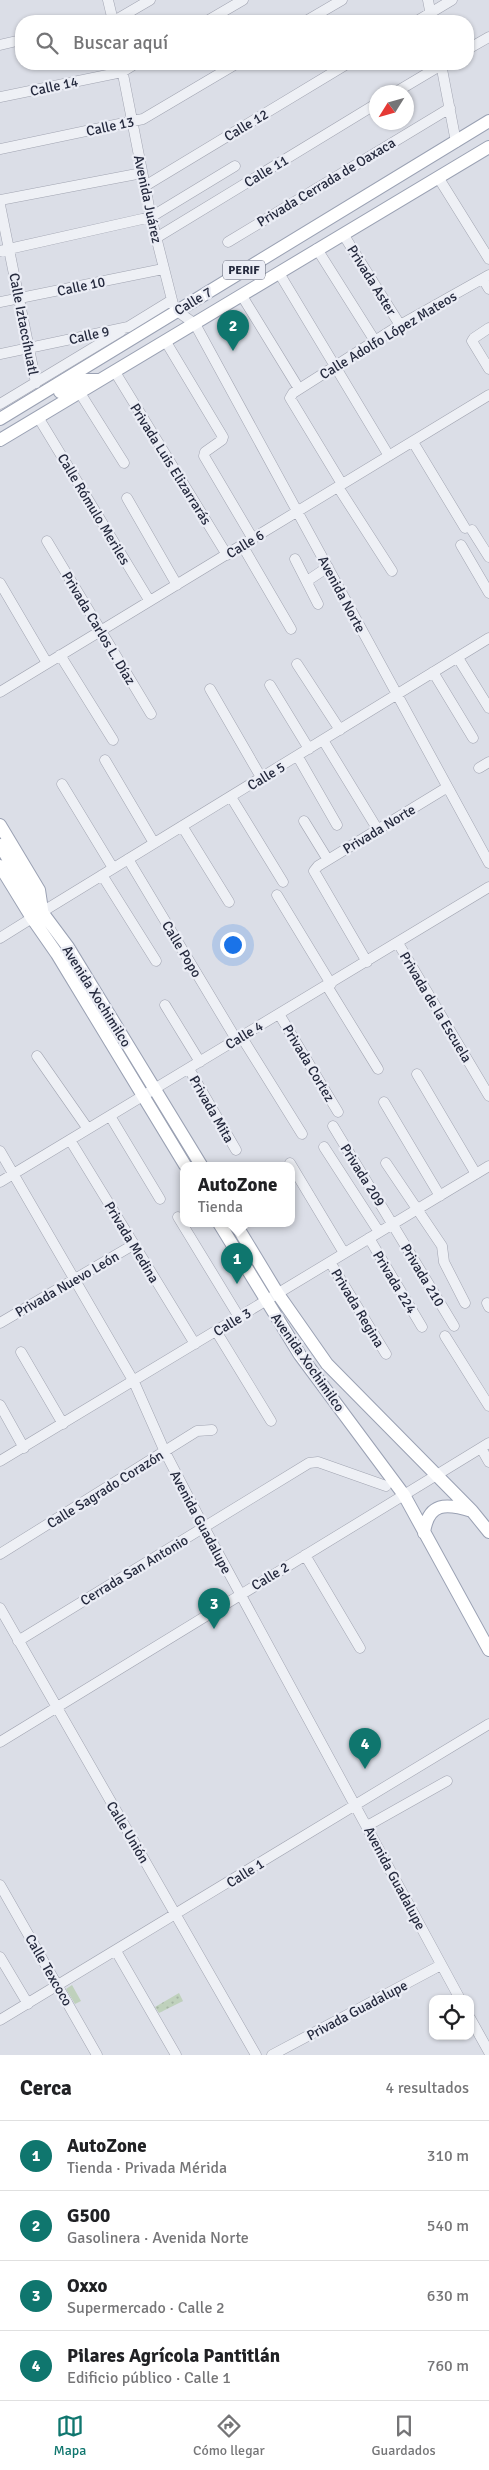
<!DOCTYPE html>
<html lang="es">
<head>
<meta charset="utf-8">
<style>
  :root { --surface:#fff; --page:#f2f2f2; --text:#202124; --muted:#757577; --line:#e0e0e0; --accent:#0f766e }
  body { margin:0; font-family:Signika,sans-serif; background:var(--page); color:var(--text) }
  .controls { position:absolute; right:15px; bottom:15px; display:grid; overflow:hidden; border-radius:10px; box-shadow:0 1px 4px #0004 }
  .controls button { width:45px; height:45px; display:grid; place-items:center; padding:0; border:0; border-bottom:1px solid var(--line); background:var(--surface); color:var(--text); font:25px sans-serif }
  .compass { position:absolute; left:369px; top:85px; width:45px; height:45px; border-radius:50%; background:var(--surface); box-shadow:0 1px 4px #0004; rotate:233deg }
  .you { position:absolute; left:232px; top:944px; width:18px; height:18px; margin:-12px; border:4px solid #fff; border-radius:50%; background:#1a73e8; box-shadow:0 0 0 8px #1a73e833 }
  .badge { display:grid; place-items:center; width:32px; height:32px; border-radius:50%; background:var(--accent); color:#fff; font-size:16px; font-weight:700 }
  .pin { position:absolute; translate:-50% -41px; filter:drop-shadow(0 1px 2px #0008) }
  .pin::after { content:''; position:absolute; top:26px; width:18px; height:15px; background:inherit; clip-path:polygon(0 0,100% 0,50% 100%) }
  .popup { position:absolute; left:180px; top:1162px; width:115px; height:65px; box-sizing:border-box; display:grid; place-content:center; border-radius:10px; background:var(--surface); filter:drop-shadow(0 1px 4px #0005); font-size:16px; white-space:nowrap; color:var(--muted) }
  .popup b { font-size:19px; color:var(--text) }
  .popup::after { content:''; position:absolute; left:50%; top:100%; margin-left:-10px; border:10px solid transparent; border-top-color:var(--surface) }
  .list { margin:0; padding:0; list-style:none }
  h2 { display:flex; justify-content:space-between; align-items:center; height:65px; margin:0; padding:0 20px; font-size:21px }
  h2 small { font-size:16px; font-weight:400; color:var(--muted) }
  .list li { display:grid; grid-template-columns:32px 1fr auto; gap:15px; align-items:center; box-sizing:border-box; height:70px; padding:0 20px; border-top:1px solid var(--line) }
  .list b { display:block; font-size:19px; white-space:nowrap }
  .list p { margin:0; font-size:16px; white-space:nowrap; color:var(--muted) }
  .list em { font-size:16px; font-style:normal; color:var(--muted) }
  .icon { flex:none; width:28px; height:28px; fill:none; stroke:currentColor; stroke-width:2; stroke-linecap:round; stroke-linejoin:round }
  .map { position:relative; flex:none; width:489px; height:2055px; overflow:hidden }
  .search { position:absolute; background:var(--surface); box-shadow:0 1px 4px #0004; left:15px; right:15px; top:15px; height:55px; display:flex; align-items:center; gap:12px; box-sizing:border-box; padding:0 18px; border-radius:20px; color:var(--muted); font-size:19px }
  .sheet { height:345px; background:var(--surface) }
  nav { display:flex; justify-content:space-around; align-items:center; box-sizing:border-box; height:70px; border-top:1px solid var(--line); background:var(--surface); font-size:14px; color:var(--muted) }
  nav a { display:grid; justify-items:center; gap:2px }
  nav .on { color:var(--accent) }
  .map>svg:first-child { display:block }
  .grass { fill:#bfd1bc }
  .garden { fill:url(#garden-dots) }
  .lines { fill:none; stroke-linecap:round; stroke-linejoin:round }
  .minor-casing { stroke:#a1a4b1; stroke-width:11 }
  .major-casing { stroke:#9aa1b3; stroke-width:14 }
  .minor { stroke:#eef0f5; stroke-width:10 }
  .major { stroke:#fff; stroke-width:12 }
  .labels { text-anchor:middle; stroke-width:4.5; stroke-linejoin:round; paint-order:stroke }
  .shield { fill:#ebedf5; stroke:#606475; stroke-width:1 }
  .shield-label { font-size:12px; font-weight:bold; fill:#252a3e }
  .street-label { font-size:14px; fill:#252a3e; stroke:#ebedf5 }
</style>
</head>
<body>
<div class="map">
<svg width="489" height="2055" viewBox="0 0 489 2055">
  <defs>
    <pattern id="garden-dots" width="8" height="8" patternUnits="userSpaceOnUse" patternTransform="scale(1.25)"><rect width="8" height="8" fill="#bfd1bc"/><path d="M2 2h.1M6 6h.1" fill="none" stroke="#a4b4a3" stroke-width="1.8" stroke-linecap="round"/></pattern>
  </defs>
  <rect width="100%" height="100%" fill="#dbdee7"/>
  <path class="grass" d="M72,1985l9,16 -6,3 -9,-15z"/>
  <path class="garden" d="M179,1993l4,8 -24,12 -4,-6z"/>
  <g class="lines">
    <defs>
      <path id="minor" d="M108,0l5,21
        M428,0l4,21
        M114,21l36,-21
        M207,21l36,-21
        M306,21l36,-21
        M417,21l35,-21
        M0,45l21,-5
        M468,49l21,-12
        M121,64l30,153 22,87 4,7 18,13 294,539
        M441,64l15,78
        M396,92l47,-28
        M0,97l122,-25 13,-8
        M0,149l143,-30 93,-55
        M438,177l51,82
        M145,186l202,-122
        M0,200l142,-27
        M0,205l36,178
        M343,234l57,91
        M156,238l220,-134
        M228,242l222,-134
        M317,249l58,92
        M0,251l151,-34 84,-51
        M279,273l110,183
        M483,279l6,10
        M242,296l54,88
        M0,302l163,-33
        M489,328l-15,10 -2,3 17,28
        M166,342l57,95 -1,3 -17,12 -1,4 49,83
        M0,354l128,-27 44,-27
        M115,372l112,183
        M80,393l44,70
        M0,404l121,-73
        M38,417l111,183
        M413,442l52,86
        M342,484l-49,-81 -3,-5 3,-5 107,-68 89,-50
        M338,487l54,84
        M127,498l50,87
        M472,530l17,27
        M47,541l104,173
        M242,545l49,84
        M461,545l28,48
        M295,559l23,45
        M307,581l21,-14
        M0,583l47,80
        M60,655l53,85
        M458,658l31,50
        M297,664l43,66
        M433,672l40,66
        M270,685l39,64
        M210,689l52,90
        M0,692l489,-297
        M323,740l55,90
        M298,757l39,68
        M105,760l49,83
        M479,768l10,-6
        M62,784l51,84
        M231,797l52,85
        M304,821l24,39
        M182,826l47,76
        M128,859l108,180
        M102,875l54,86
        M277,895l54,89
        M42,912l447,-274
        M0,938l32,-20
        M398,943l91,153
        M367,962l-53,-91 4,-5 128,-78
        M327,986l51,83
        M165,1005l35,57
        M279,1014l59,98
        M241,1036l61,98
        M37,1056l51,73
        M189,1069l47,81
        M417,1074l59,100
        M384,1102l56,94
        M110,1116l50,83
        M333,1126l121,200
        M70,1140l125,204
        M324,1147l55,85
        M0,1151l134,231 31,70 39,75 256,472
        M290,1163l54,90
        M386,1163l56,83 2,16 21,41
        M0,1182l489,-295
        M178,1217l61,100
        M369,1238l53,89
        M330,1262l56,92
        M487,1303l2,4
        M0,1323l133,-78
        M216,1331l55,90
        M445,1336l44,70
        M21,1352l42,72
        M0,1405l24,43
        M481,1448l8,14
        M0,1461l489,-295
        M0,1554l197,-123 15,-1
        M305,1555l55,93
        M0,1608l256,447
        M18,1641l291,-178 9,-1 68,24
        M0,1742l489,-299
        M367,1826l80,-45
        M0,1885l97,170
        M116,1951l60,104
        M0,1957l28,47
        M470,2018l19,34
        M0,2020l489,-296
        M272,2055l169,-90"/>
      <path id="major" d="M60,392l24,-12h16
        M0,419l489,-298
        M0,440l489,-293
        M0,825l39,65 3,20
        M0,845l30,51 38,51 133,218
        M0,866l32,52 25,36 128,211
        M219,1223l81,132 104,140 85,155
        M235,1223l43,71 49,70 145,147 17,21
        M424,1533c4,-31 22,-30 48,-22"/>
    </defs>
    <use href="#minor" class="minor-casing"/>
    <use href="#major" class="major-casing"/>
    <use href="#minor" class="minor"/>
    <use href="#major" class="major"/>
  </g>
  <g class="labels">
    <rect class="shield" x="223" y="260.5" width="42" height="19" rx="4"/>
    <g class="shield-label">
      <text x="244" y="274">PERIF</text>
    </g>
    <g class="street-label">
      <text transform="translate(54 86) rotate(-12)" y="5">Calle 14</text>
      <text transform="translate(246 125) rotate(-31)" y="5">Calle 12</text>
      <text transform="translate(110 126) rotate(-12)" y="5">Calle 13</text>
      <text transform="translate(266 171) rotate(-31)" y="5">Calle 11</text>
      <text transform="translate(326 182) rotate(-31)" y="5">Privada Cerrada de Oaxaca</text>
      <text transform="translate(148 199) rotate(78)" y="5">Avenida Juárez</text>
      <text transform="translate(372 280) rotate(58)" y="5">Privada Aster</text>
      <text transform="translate(81 286) rotate(-12)" y="5">Calle 10</text>
      <text transform="translate(193 301) rotate(-31)" y="5">Calle 7</text>
      <text transform="translate(24 324) rotate(79)" y="5">Calle Iztaccíhuatl</text>
      <text transform="translate(89 335) rotate(-13)" y="5">Calle 9</text>
      <text transform="translate(388 335) rotate(-31)" y="5">Calle Adolfo López Mateos</text>
      <text transform="translate(171 464) rotate(58)" y="5">Privada Luis Elizarrarás</text>
      <text transform="translate(94 509) rotate(59)" y="5">Calle Rómulo Meriles</text>
      <text transform="translate(245 544) rotate(-31)" y="5">Calle 6</text>
      <text transform="translate(342 594) rotate(62)" y="5">Avenida Norte</text>
      <text transform="translate(99 628) rotate(59)" y="5">Privada Carlos L. Díaz</text>
      <text transform="translate(266 776) rotate(-31)" y="5">Calle 5</text>
      <text transform="translate(379 829) rotate(-31)" y="5">Privada Norte</text>
      <text transform="translate(182 949) rotate(59)" y="5">Calle Popo</text>
      <text transform="translate(97 996) rotate(58)" y="5">Avenida Xochimilco</text>
      <text transform="translate(436 1007) rotate(59)" y="5">Privada de la Escuela</text>
      <text transform="translate(244 1035) rotate(-31)" y="5">Calle 4</text>
      <text transform="translate(309 1063) rotate(59)" y="5">Privada Cortez</text>
      <text transform="translate(212 1109) rotate(60)" y="5">Privada Mita</text>
      <text transform="translate(363 1175) rotate(58)" y="5">Privada 209</text>
      <text transform="translate(132 1242) rotate(59)" y="5">Privada Medina</text>
      <text transform="translate(423 1275) rotate(59)" y="5">Privada 210</text>
      <text transform="translate(395 1282) rotate(59)" y="5">Privada 224</text>
      <text transform="translate(67 1284) rotate(-30)" y="5">Privada Nuevo León</text>
      <text transform="translate(358 1308) rotate(59)" y="5">Privada Regina</text>
      <text transform="translate(232 1322) rotate(-31)" y="5">Calle 3</text>
      <text transform="translate(308 1362) rotate(55)" y="5">Avenida Xochimilco</text>
      <text transform="translate(105 1489) rotate(-32)" y="5">Calle Sagrado Corazón</text>
      <text transform="translate(201 1522) rotate(62)" y="5">Avenida Guadalupe</text>
      <text transform="translate(134 1570) rotate(-31)" y="5">Cerrada San Antonio</text>
      <text transform="translate(270 1576) rotate(-31)" y="5">Calle 2</text>
      <text transform="translate(128 1832) rotate(59)" y="5">Calle Unión</text>
      <text transform="translate(245 1873) rotate(-32)" y="5">Calle 1</text>
      <text transform="translate(395 1878) rotate(62)" y="5">Avenida Guadalupe</text>
      <text transform="translate(49 1970) rotate(60)" y="5">Calle Texcoco</text>
      <text transform="translate(357 2010) rotate(-28)" y="5">Privada Guadalupe</text>
    </g>
  </g>
</svg>
<div class="controls">
<button><svg class="icon" aria-label="locate" viewBox="0 0 24 24"><circle cx="12" cy="12" r="6"/><path d="M12 2v4M12 18v4M2 12h4M18 12h4"/></svg></button>
</div>
<svg class="compass" viewBox="-18 -18 36 36"><path d="M0-13l5 13h-10z" fill="#e53935"/><path d="M0 13l5-13h-10z" fill="#757577"/></svg>
<div class="you"></div>
<div class="pin badge" style="left:237px;top:1284px">1</div>
<div class="popup"><b>AutoZone</b>Tienda</div>
<div class="pin badge" style="left:233px;top:351px">2</div>
<div class="pin badge" style="left:214px;top:1629px">3</div>
<div class="pin badge" style="left:365px;top:1769px">4</div>
<div class="search"><svg class="icon" aria-label="search" viewBox="0 0 24 24"><circle cx="10" cy="10" r="6"/><path d="M15 15l6 6"/></svg>Buscar aquí</div>
</div>
<section class="sheet">
<h2>Cerca<small>4 resultados</small></h2>
<ul class="list">
<li><span class="badge">1</span><div><b>AutoZone</b><p>Tienda · Privada Mérida</p></div><em>310 m</em></li>
<li><span class="badge">2</span><div><b>G500</b><p>Gasolinera · Avenida Norte</p></div><em>540 m</em></li>
<li><span class="badge">3</span><div><b>Oxxo</b><p>Supermercado · Calle 2</p></div><em>630 m</em></li>
<li><span class="badge">4</span><div><b>Pilares Agrícola Pantitlán</b><p>Edificio público · Calle 1</p></div><em>760 m</em></li>
</ul>
</section>
<nav>
<a class="on"><svg class="icon" aria-label="map" viewBox="0 0 24 24"><path d="M3 6l6-2 6 2 6-2v14l-6 2-6-2-6 2zM9 4v14M15 6v14"/></svg>Mapa</a>
<a><svg class="icon" aria-label="directions" viewBox="0 0 24 24"><path d="M12 3l9 9-9 9-9-9zM9 14v-3h6M13 9l2 2-2 2"/></svg>Cómo llegar</a>
<a><svg class="icon" aria-label="saved" viewBox="0 0 24 24"><path d="M7 4h10v16l-5-4-5 4z"/></svg>Guardados</a>
</nav>
</body>
</html>
